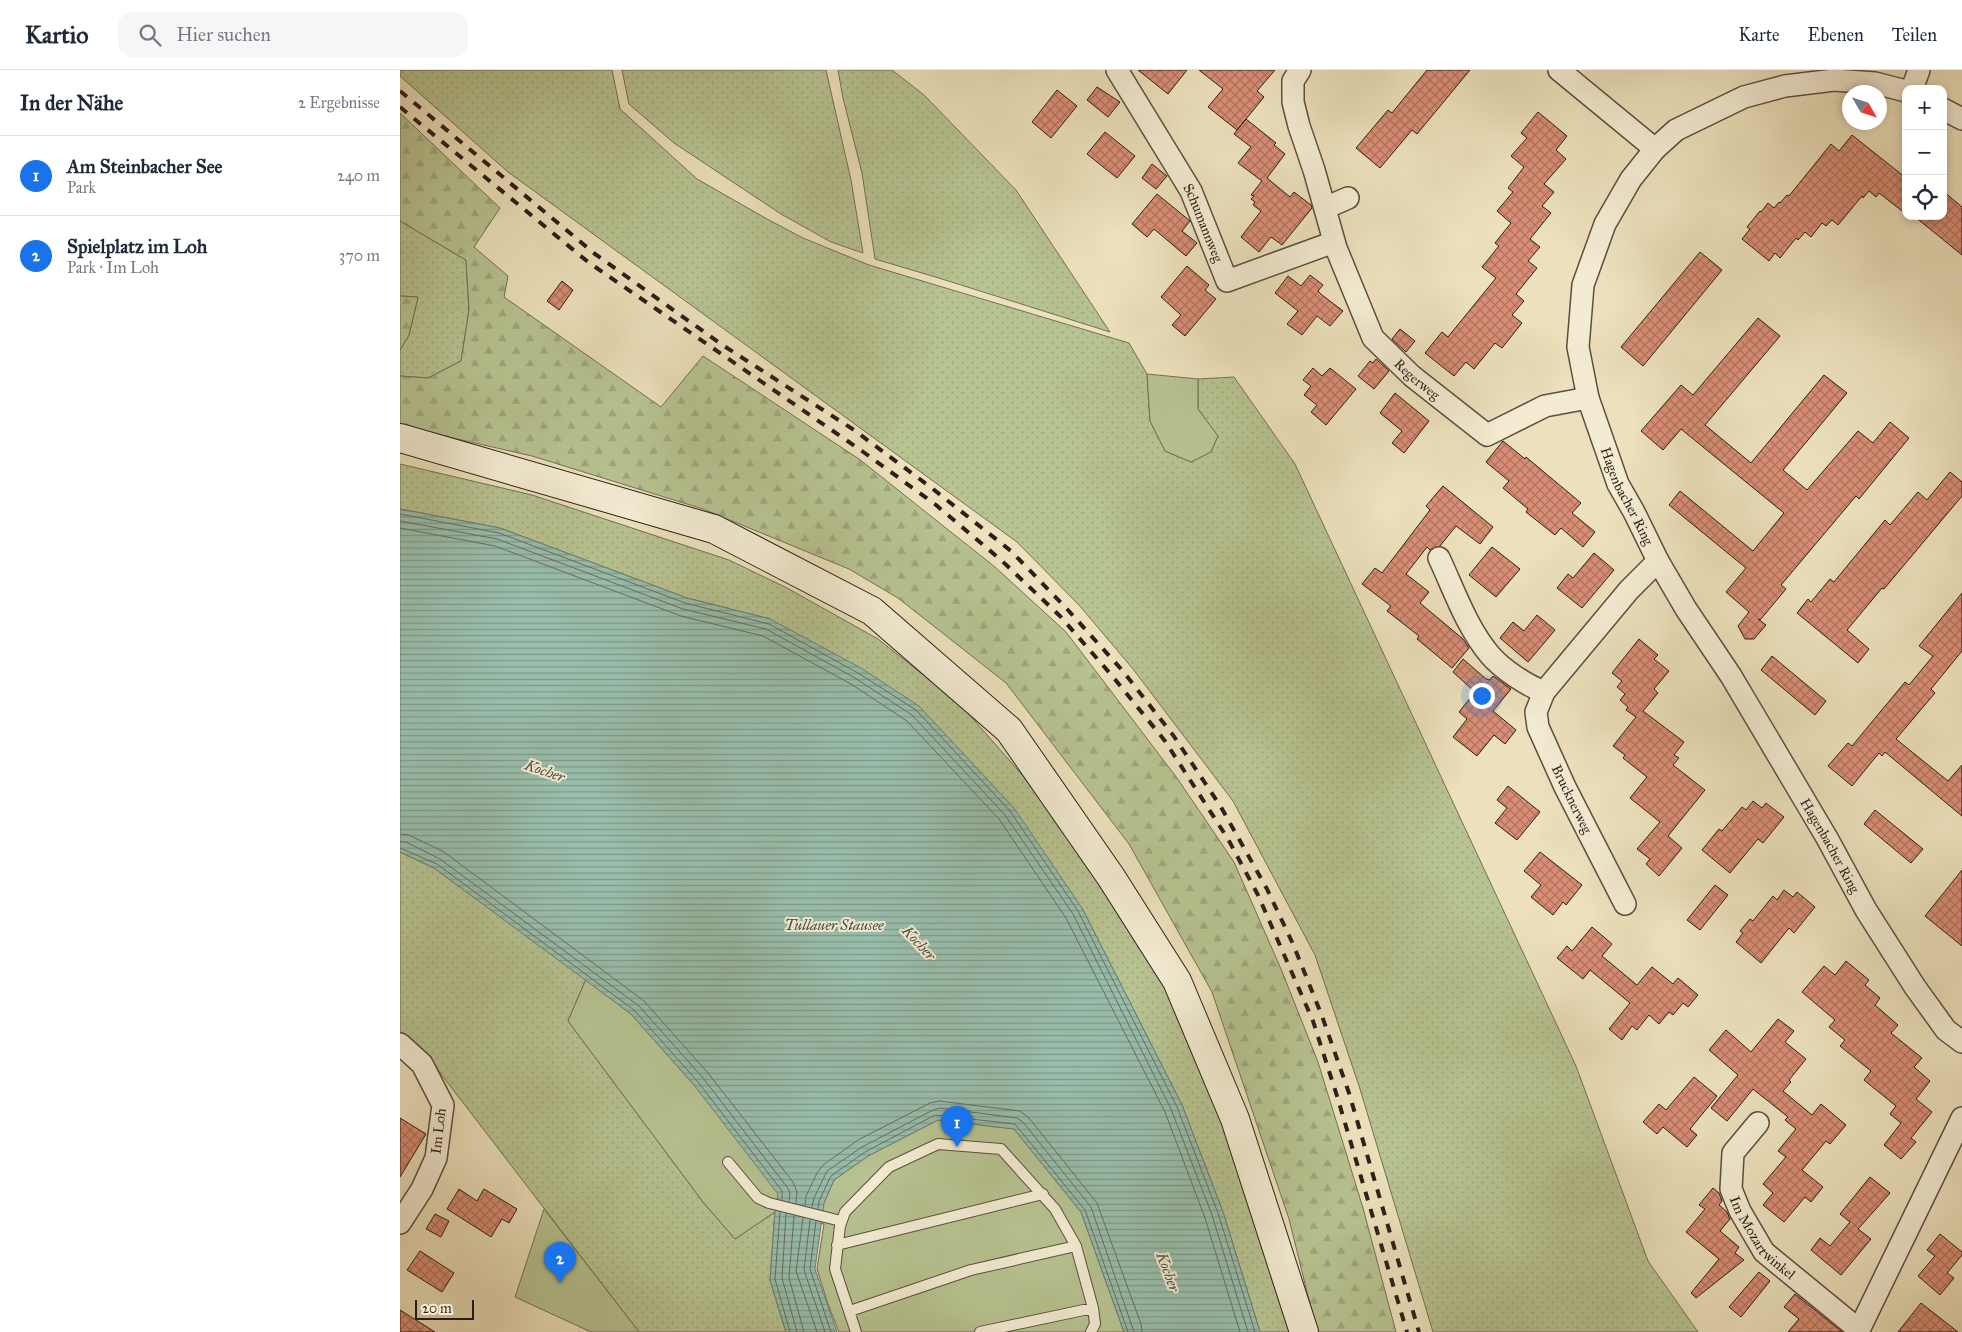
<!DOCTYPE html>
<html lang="de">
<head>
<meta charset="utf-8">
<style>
  :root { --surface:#fff; --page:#f6f6f7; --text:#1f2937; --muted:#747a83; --line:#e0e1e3; --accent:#1a73e8 }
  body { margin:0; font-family:"IM FELL Great Primer",serif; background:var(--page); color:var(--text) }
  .controls { position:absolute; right:15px; top:15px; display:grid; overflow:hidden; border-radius:10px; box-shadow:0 2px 8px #0003 }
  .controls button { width:45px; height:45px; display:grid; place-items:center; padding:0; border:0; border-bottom:1px solid var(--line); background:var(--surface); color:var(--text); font:25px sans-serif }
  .compass { position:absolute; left:1442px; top:15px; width:45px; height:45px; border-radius:50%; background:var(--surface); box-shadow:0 2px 8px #0003; rotate:129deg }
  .scale { position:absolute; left:15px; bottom:12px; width:59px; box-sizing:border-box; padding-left:5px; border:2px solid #2e1d17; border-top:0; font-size:14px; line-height:18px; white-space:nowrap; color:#2e1d17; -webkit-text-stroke:4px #f3ecd3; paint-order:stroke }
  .you { position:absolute; left:1081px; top:625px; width:18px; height:18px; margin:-12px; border:4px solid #fff; border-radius:50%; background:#1a73e8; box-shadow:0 0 0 8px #1a73e833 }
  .badge { display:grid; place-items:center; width:32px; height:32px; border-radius:50%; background:var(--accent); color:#fff; font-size:16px; font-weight:700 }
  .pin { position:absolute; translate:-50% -41px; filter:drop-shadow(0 1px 2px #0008) }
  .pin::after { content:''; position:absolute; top:26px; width:18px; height:15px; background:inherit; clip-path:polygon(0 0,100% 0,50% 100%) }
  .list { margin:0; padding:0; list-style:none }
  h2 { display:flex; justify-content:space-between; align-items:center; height:65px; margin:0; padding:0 20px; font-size:21px }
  h2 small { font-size:16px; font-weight:400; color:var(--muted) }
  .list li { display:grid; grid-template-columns:32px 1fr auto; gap:15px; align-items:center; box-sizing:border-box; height:80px; padding:0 20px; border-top:1px solid var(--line) }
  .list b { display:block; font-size:19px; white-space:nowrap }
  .list p { margin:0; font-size:16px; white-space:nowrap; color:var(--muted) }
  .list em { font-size:16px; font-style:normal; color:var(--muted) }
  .icon { flex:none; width:28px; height:28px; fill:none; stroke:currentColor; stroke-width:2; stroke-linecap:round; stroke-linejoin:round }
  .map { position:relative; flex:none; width:1562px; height:1262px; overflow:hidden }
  header { display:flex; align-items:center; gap:30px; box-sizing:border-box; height:70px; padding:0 25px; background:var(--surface); border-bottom:1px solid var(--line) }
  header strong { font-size:24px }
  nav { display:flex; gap:28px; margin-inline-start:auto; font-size:18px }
  .search { width:350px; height:45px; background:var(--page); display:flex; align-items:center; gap:12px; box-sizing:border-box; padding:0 18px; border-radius:15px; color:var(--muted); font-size:19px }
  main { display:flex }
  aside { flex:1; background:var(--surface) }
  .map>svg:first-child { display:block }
  .grass { fill:url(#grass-dots); stroke:#727054 }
  .forest { fill:url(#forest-firs); stroke:#727054 }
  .park { fill:#b7c391; stroke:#727054 }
  .water { fill:url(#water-rules); stroke:#6e7e70 }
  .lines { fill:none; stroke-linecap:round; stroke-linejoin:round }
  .shore { stroke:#646e62; stroke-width:1 }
  .building { fill:url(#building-cross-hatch); stroke:#2e1d17 }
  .lane-casing { stroke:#5e4e40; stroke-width:12 }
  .street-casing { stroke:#5e4e40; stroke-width:24 }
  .secondary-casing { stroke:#2e1d17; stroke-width:30 }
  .lane { stroke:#f3ecd3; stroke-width:10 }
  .street { stroke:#f3ecd3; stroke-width:21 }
  .secondary { stroke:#f3ecd3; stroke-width:28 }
  .rail { stroke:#2e1d17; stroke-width:4; stroke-dasharray:9 9; stroke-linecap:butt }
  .labels { text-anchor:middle; stroke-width:4; stroke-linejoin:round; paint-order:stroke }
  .street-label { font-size:14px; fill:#2e1d17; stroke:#f3ecd3 }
  .water-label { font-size:15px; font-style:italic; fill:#4e4d44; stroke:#f3ecd3 }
</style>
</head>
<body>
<header>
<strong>Kartio</strong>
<div class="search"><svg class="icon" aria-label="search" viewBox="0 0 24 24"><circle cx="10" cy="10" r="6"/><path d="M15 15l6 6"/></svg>Hier suchen</div>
<nav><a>Karte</a><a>Ebenen</a><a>Teilen</a></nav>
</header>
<main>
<aside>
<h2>In der Nähe<small>2 Ergebnisse</small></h2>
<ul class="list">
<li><span class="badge">1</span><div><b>Am Steinbacher See</b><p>Park</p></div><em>240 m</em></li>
<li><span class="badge">2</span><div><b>Spielplatz im Loh</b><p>Park · Im Loh</p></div><em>370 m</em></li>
</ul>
</aside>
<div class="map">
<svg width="1562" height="1262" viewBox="0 0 1562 1262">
  <defs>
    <pattern id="grass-dots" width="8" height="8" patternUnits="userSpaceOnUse" patternTransform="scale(1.25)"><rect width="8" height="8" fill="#b7c391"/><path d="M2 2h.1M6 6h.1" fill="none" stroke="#9ea77c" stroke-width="1.8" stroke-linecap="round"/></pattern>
    <pattern id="forest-firs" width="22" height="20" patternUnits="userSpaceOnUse" patternTransform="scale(1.25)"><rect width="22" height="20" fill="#b7c391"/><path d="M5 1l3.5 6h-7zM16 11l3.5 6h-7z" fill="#9ea77c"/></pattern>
    <pattern id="water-rules" width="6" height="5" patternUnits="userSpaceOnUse" patternTransform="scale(1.25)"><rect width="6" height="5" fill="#99beac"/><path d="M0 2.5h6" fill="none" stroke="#7d9a8b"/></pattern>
    <pattern id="building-cross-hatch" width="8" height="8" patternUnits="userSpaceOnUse" patternTransform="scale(1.25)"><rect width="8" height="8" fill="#d98e75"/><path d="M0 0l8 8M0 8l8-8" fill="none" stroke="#b0735f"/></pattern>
  </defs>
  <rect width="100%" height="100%" fill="#ece1bc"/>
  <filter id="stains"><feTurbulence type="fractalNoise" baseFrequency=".004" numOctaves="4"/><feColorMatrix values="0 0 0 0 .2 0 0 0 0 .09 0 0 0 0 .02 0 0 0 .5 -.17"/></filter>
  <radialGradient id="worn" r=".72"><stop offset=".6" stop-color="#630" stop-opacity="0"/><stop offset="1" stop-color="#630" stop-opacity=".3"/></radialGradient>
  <path class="grass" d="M0,0h212l8,39 77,70 70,40 36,19 66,27 260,78 18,31 3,47 15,30 26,11 20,-10 7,-16 -20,-27v-30l36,-2 61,87 281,602 72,195 50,71h-265l-73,-243 -45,-134 -82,-154 -100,-132 -54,-64 -62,-63 -509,-370 -108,-96z
    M222,0h204l25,110 12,73 -32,-11 -50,-28 -107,-71 -45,-39z
    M438,0h54l32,25 92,95 94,142 -168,-53 -67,-20 -13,-86 -19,-75z
    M0,151l66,39 3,50 -8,51 -33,17 -28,-2v-26l9,-15 9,-38 -18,-1z
    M0,394l132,31 197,65 58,28 91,51 82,65 64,73 41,57 116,173 115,325h-36l-37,-120 -41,-107 -100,-197 -312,-289 -83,-21 -187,-70 -100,-19z
    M0,782l34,16 152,111 -18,42 135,181 32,37 40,-27 -5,68 16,52h-147l-208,-271 -31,-27z"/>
  <path class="forest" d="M0,43l100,95 -26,39 34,29 -4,21 157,110 42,-51 156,103 136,108 71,65 111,146 57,84 47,107 37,93 45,146 33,124h-79l-28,-113 -77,-227 -83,-148 -123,-161 -108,-85 -49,-29 -146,-60 -171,-53 -132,-30v-50l28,2 33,-17 8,-51 -3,-50 -66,-39z
    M0,226l18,1 -9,38 -9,15z"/>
  <path class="park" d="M747,304l51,5v30l20,27 -7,16 -20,10 -26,-11 -15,-30z
    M186,909l45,35 63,71 130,118 10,-23 34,-24 70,-36 76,9 67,83 43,120h-285l-11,-28 -11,-35 7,-45 -49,-12 -40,27 -32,-37 -135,-181z
    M144,1139l95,123h-48l-76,-35z"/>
  <path class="water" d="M0,439l100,19 187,70 83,21 91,49 58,38 95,102 68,100 100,197 41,107 37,120h-136l-43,-120 -67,-83 -76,-9 -70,36 -34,24 -10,23 -9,66 22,63h-51l-16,-52 5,-68 3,-18 -84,-109 -63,-71 -197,-146 -34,-16z"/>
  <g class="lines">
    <path class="shore" d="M0,444l99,19 186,70 84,21 89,49 58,37 94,101 68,100 99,196 41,106 37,119
      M0,451l97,18 186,70 83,20 89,49 57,37 93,100 68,99 98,195 41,106 36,117
      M0,458l95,18 186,70 82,20 88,48 56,37 92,98 67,99 99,194 40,106 35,114
      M0,764l9,1 35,17 200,149 64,72 85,109 4,10 -1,11
      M0,772h6l34,17 199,147 64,72 84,109 3,6 -1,8
      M0,778l37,16 197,146 64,72 84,109v9
      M405,1135l1,-9 11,-23 6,-8 35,-25 72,-37 9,-2 81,10 9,7 68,85 44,121 1,8
      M412,1137l2,-9 13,-27 35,-24 71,-37 7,-2 77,10 6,4 68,85 43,125
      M418,1139l1,-8 12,-25 34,-24 70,-37 80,9 70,86 43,122
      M380,1142l-5,67 15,53
      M386,1144l-4,64 15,54
      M394,1146l-5,62 15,54
      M403,1148l-7,53 21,61
      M410,1150l-6,50 21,62
      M416,1151l-6,48 21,63"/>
  </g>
  <path class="building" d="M738,0h49l-19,24z
    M799,0h76l-18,21 7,6 -27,33 -29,-23 15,-18z
    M1027,0h43l-53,64 -5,-4 -32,38 -24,-20 32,-38 4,3z
    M697,17l23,15 -12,15 -21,-17z
    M657,20l20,16 -26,32 -19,-16z
    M1138,42l29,24 -11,14 10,9 -22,25 10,8 -12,14 9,7 -21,26 10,8 -12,14 9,7 -21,26 8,7 -12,14 10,8 -20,25 -7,-5 -21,26 -8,-7 -12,14 -29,-23 17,-21 6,5 48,-59 -14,-11 17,-21 -4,-3 16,-20 -14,-12 16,-19 -5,-4 16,-21 -13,-11 16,-18 -6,-5z
    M846,49l30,24 -2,2 11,9 -18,24 23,19 4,-5 17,13 1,3 -30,37 -11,-8 -12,15 -18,-15 20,-26 -8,-6 2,-3 -4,-3 3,-3 -3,-1 11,-14 -24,-18 13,-16 -17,-13z
    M705,62l30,24 -18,22 -30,-24z
    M1452,65l54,43v36l-27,-21 -3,4 -7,-6 -6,7 -1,-2 -24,29 -6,-5 -6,6 -4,-3 -11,14 -6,-5 -7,8 -2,-2 -16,20 -5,-5 -6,8 -27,-22 8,-10 -3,-2 13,-16 1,1 7,-9 6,5 5,-6 1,1 7,-8 2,1 42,-52 8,7z
    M752,94l15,12 -11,13 -14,-11z
    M1543,121l19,16v48l-48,-39h29z
    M757,124l33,27 -8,10 15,12 -11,13 -32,-27 -7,8 -15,-13z
    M1300,182l22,18 -79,96 -22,-19z
    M787,196l22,19 -4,5 11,9 -31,37 -13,-11 9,-10 -20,-18z
    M910,205l13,10 -5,6 4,4 21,16 -13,15 -13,-10 -15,19 -15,-11 11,-13 -23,-18 13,-17 13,10z
    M162,211l11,9 -14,20 -12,-9z
    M1358,248l22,18 -75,89 46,38 73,-88 23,18 -64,77 24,20 51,-59 15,12 17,-21 19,16 -50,61 -3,-3 -75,89 5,4 -26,31 -2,-1 8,6 -12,14h-9l-7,-13 11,-14 -23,-20 20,-24 -77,-63 11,-14 73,60 31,-38 -103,-84 -18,21 -22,-19 40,-46 12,10z
    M1000,259l15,12 -9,11 -14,-13z
    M976,289l13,12 -15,18 -16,-13 12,-15 3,2z
    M913,298l9,8 8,-8 26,21 -30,36 -15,-13 6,-7 -13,-10 7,-9 -8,-6z
    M995,323l34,28 -25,32 -12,-10 10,-12 -22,-18z
    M1103,371l22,18 1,-2 55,46 -9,10 23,19 -12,15 -22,-19 -6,7 -29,-23 2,-3 -25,-21 6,-7 -23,-19z
    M1550,402l12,10v14l-78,93 -2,-1 -35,42 22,19 -11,14 -61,-50 11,-14 3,3 19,-23 4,3 51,-62 5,5 28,-33 9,8z
    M1043,416l50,41 -13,17 -24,-18 -16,20 -10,4 -3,-3 -21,27 23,18 -9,11 43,36 6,9 -17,20 -35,-29 2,-3 -32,-25 4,-5 -29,-22 13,-16 7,5 48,-63 -4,-4z
    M1092,477l28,22 -24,28 -27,-22z
    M1194,483l20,17 -32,38 -25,-20 11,-14 5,4z
    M1562,523v58l-31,38 4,4 -39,46 52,42 14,-16v51l-77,-64 -3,4 -3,-3 -27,33 -24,-20 20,-23 4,3 53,-64 4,3 24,-29 -14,-10z
    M1137,545l18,15 -27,32 -28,-24 13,-16 11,9z
    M1239,569l19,16 -4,4 15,12 -15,18 4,4 -15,18 41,31 -10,13 5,3 -6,7 32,25 -37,46 14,12 -23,28 -13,-12 4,-5 -13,-10 23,-27 -30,-24 17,-21 -24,-19 2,-3 -12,-9 23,-29 -10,-7 2,-3 -8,-7 5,-6 -8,-7 5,-6 -10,-8z
    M1372,586l54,45 -11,14 -54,-45z
    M1063,589l23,20 4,1 3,-4 18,13 -18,22 23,19 -11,14 -11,-9 -17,21 -24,-19 14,-18 -8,-7 16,-20 -22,-20z
    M1108,716l32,26 -23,28 -22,-17 12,-15 -10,-8z
    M1353,731l9,7 4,-5 18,14 -21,26 -5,-4 -28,34 -28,-23 17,-21 3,2 20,-24 4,3z
    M1475,740l48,39 -12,14 -47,-39z
    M1140,782l42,33 -16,20 -3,-3 -10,13 -22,-18 10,-12 -17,-14z
    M1562,800v76l-37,-30z
    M1315,815l13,10 -28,35 -13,-10z
    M1384,820l9,7 4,-5 18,15 -21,26 -5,-5 -28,35 -25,-21 7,-9 -3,-2 10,-12 3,2 20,-25 4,4z
    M1192,857l20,17 -10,12 35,29 15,-18 21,17 5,-6 20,17 -10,12 -5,-4 -10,12 -4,-3 -10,12 -10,-9 -12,15 -5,-4 -10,14 -13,-11 21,-26 -40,-33 -7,9 -26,-21 10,-12 5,5z
    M1446,891l23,19 -4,5 15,13 -5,7 23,20 -7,8 31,25 -8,9 16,14 -14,18 16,13 -21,26 5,4 -15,17 -17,-14 17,-22 -11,-9 6,-8 -32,-26 7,-9 -31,-25 5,-6 -16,-13 6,-7 -33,-28 22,-26 11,9z
    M1378,949l16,12 -9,11 21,17 -17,21 2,2 -8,9 29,24 9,-11 25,21 -16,19 -4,-3 -24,29 21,17 -12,15 -6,-5 -21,25 -21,-17 10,-12 -10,-9 23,-27 -8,-6 18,-22 -11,-9 3,-3 -35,-28 -26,32 -16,-13 27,-33 -29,-25 17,-20 25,22z
    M1294,1007l23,19 -27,33 7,6 -10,12 -24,-20 -6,7 -14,-12 16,-18 7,6z
    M0,1048l26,16 -26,43z
    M1470,1107l20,16 -32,36 13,10 -30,36 -30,-25 9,-12 10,8 20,-24 -10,-8z
    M1313,1118l6,5 3,8 -3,4 8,7 3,7 -10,12 19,16 -4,6 9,7 -48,38 -5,-5 28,-34 -33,-27 19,-23 -6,-4z
    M59,1119l18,12 7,-12 33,20 -8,14 -7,-4 -11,18 -44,-28z
    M35,1144l14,7 -8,16 -15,-8z
    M1540,1164l22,18v3l-15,18 7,5 -14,17 -22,-19 17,-20 -8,-6z
    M20,1181l34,22 -12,19 -35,-22z
    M1359,1202l11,9 -29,36 -12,-10z
    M1395,1224l47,38h-54l11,-13 -15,-12z
    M1521,1233l37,29h-60z
    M0,1240l35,22h-35z"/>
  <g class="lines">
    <defs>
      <path id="lane" d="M328,1092l30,36 11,5 72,18
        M437,1175l206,-51
        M450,1241l121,-41 105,-24
        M456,1262l-21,-63 5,-43 5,-14 44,-45 49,-23 63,5 54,60 21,37 17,62 2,16 -4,8
        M580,1262l113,-24"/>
      <g id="street">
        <path id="s1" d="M717,0l74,121 36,90 107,-39"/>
        <path id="s2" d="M900,0l-7,11v21l6,24 15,44 22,78 37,90 39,38 75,59 58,-29 43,-8"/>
        <path d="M1159,0l96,79"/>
        <path d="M1512,19l7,-19"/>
        <path id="s3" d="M1506,21l-31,-8 -41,-3 -49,6 -41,11 -68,33 -21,19 -24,30 -26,45 -22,61 -5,62 10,51 30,86 16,28 24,49 28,48 45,67 96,162 39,72 49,77 31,43 16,12"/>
        <path d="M1543,39l19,10"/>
        <path d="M925,138l23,-10"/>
        <path d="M1039,488c15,32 28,70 51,97 12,14 36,30 54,37"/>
        <path d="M1225,834l-60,-117 -27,-60 -2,-15 8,-20 85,-102 29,-29"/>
        <path d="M0,974l22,20 21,41 -7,53 -14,31 -22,34"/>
        <path id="s4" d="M1358,1053l-25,30 -2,36 9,22 24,41 94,77"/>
        <path d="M1458,1262l104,-214"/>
      </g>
      <path id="secondary" d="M0,368l314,91 158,82 137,119 102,147 66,104 58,138 69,213"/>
    </defs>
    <use href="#lane" class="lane-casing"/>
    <use href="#street" class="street-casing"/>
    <use href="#secondary" class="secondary-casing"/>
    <use href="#lane" class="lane"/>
    <use href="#street" class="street"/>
    <use href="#secondary" class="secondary"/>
    <path class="rail" d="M0,21l195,163 126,90 133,86 79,59 78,62 56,58 55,61 51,65 48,72 46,82 26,55 29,72 27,77 70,239
      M0,37l188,155 274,189 74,54 65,55 59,56 54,62 51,63 63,98 30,56 55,126 24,75 70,236"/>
  </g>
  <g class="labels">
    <g class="street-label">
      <text dy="5" stroke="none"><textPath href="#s1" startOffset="176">Schumannweg</textPath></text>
      <text dy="5" stroke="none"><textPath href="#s2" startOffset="344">Regerweg</textPath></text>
      <text dy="5" stroke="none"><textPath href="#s3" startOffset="644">Hagenbacher Ring</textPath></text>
      <text transform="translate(1172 729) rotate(64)" y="5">Brucknerweg</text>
      <text dy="5" stroke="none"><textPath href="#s3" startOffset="1049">Hagenbacher Ring</textPath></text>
      <text transform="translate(38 1061) rotate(-83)" y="5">Im Loh</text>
      <text dy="5" stroke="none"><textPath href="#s4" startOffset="134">Im Mozartwinkel</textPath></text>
    </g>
    <g class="water-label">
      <text transform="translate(145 701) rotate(19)" y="5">Kocher</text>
      <text x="434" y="860">Tullauer Stausee</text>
      <text transform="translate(519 873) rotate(47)" y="5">Kocher</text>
      <text transform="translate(768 1202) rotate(70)" y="5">Kocher</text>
    </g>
  </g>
  <rect width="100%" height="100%" filter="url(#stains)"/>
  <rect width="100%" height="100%" fill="url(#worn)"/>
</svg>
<div class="controls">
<button>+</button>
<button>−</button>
<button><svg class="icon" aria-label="locate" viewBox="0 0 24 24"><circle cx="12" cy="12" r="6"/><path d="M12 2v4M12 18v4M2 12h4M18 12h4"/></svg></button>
</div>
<svg class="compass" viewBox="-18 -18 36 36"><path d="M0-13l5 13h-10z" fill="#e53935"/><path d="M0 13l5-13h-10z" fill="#747a83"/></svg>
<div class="scale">20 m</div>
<div class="you"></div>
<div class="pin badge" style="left:557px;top:1077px">1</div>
<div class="pin badge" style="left:160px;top:1213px">2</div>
</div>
</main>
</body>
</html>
